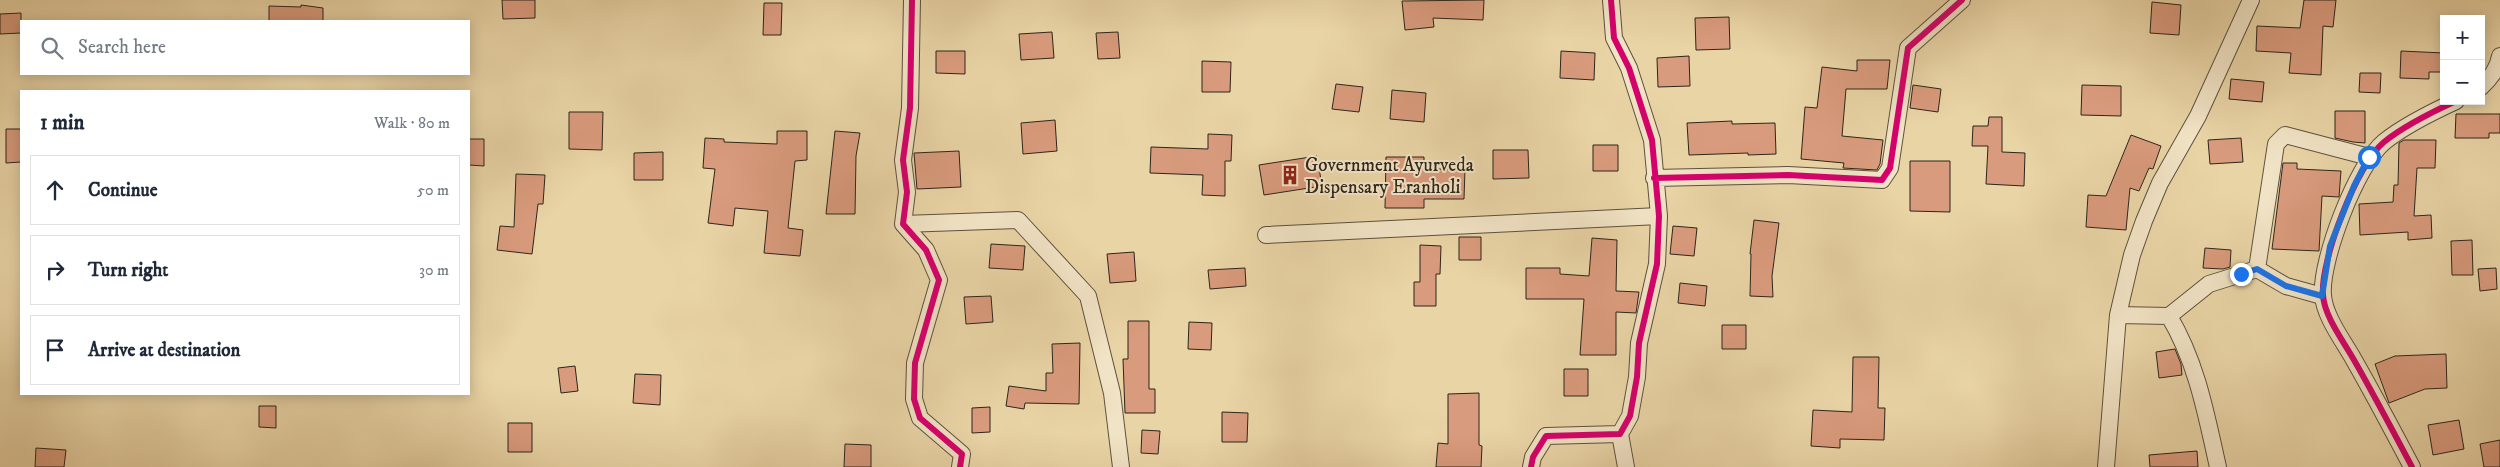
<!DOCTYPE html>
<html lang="en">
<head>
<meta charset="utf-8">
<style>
  :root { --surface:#fff; --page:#f6f6f7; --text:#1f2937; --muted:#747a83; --line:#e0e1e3 }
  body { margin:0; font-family:"IM FELL DW Pica",serif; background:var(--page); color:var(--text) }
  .controls { position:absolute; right:15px; top:15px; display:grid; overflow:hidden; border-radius:0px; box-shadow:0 2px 12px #0003 }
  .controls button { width:45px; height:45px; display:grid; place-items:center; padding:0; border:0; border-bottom:1px solid var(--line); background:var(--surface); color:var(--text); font:25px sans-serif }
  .stop { position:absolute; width:15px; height:15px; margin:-11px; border:4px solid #1a73e8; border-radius:50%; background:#fff }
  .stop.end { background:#1a73e8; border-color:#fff; box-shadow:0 1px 5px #0008 }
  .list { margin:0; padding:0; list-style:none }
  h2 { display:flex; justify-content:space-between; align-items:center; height:65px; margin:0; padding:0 20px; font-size:21px }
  h2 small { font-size:16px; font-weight:400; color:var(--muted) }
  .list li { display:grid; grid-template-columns:32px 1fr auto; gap:15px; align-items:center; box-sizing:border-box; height:70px; margin:0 10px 10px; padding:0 10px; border:1px solid var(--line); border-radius:0px }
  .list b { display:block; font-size:19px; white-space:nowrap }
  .list em { font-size:16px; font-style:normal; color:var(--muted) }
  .icon { flex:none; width:28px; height:28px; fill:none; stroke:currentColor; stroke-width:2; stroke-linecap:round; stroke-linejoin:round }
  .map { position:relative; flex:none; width:2500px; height:467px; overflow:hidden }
  .search { position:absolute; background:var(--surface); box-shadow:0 2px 12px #0003; left:20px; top:20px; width:450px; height:55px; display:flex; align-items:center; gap:12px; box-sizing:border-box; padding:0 18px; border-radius:0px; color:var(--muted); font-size:19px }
  .panel { position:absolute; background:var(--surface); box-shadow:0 2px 12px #0003; left:20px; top:90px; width:450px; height:305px; border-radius:0px }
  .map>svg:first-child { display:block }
  .building { fill:#d99b7d; stroke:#2d251a }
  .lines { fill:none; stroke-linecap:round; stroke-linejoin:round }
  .minor-casing { stroke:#5c513d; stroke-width:18 }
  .minor { stroke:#f1e3c5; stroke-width:16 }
  .cycleway-casing { stroke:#f1e3c5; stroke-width:9 }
  .cycleway { stroke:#d6006c; stroke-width:6 }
  .route { stroke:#1a73e8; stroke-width:6 }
  .labels { text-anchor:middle; stroke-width:4; stroke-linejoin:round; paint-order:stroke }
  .poi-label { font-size:19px; fill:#2d251a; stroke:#f1e3c5; text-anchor:start }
</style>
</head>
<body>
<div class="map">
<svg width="2500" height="467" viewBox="0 0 2500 467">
  <rect width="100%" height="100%" fill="#e9d4a6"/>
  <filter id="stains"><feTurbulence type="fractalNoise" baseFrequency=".004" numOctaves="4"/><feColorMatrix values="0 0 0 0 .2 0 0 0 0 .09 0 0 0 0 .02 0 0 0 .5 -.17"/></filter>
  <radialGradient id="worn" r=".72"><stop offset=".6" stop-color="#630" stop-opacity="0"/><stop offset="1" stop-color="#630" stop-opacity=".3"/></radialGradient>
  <path class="building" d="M502,0h33v18l-32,1z
    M1484,0l-1,20 -50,-2 1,9 -29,3 -3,-29z
    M2304,0h32l-3,27 -10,-1 -2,49 -32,-2 2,-20 -35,-2 1,-25 43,2z
    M2152,2l29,3 -2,30 -29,-2z
    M764,3h18l-1,32h-18z
    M301,5l22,3v13h-54v-15l32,1z
    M21,13v20l-21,1v-20z
    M1729,17l1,32 -34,1 -1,-32z
    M1052,32l2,26 -33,2 -2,-26z
    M1118,32l2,26 -22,1 -2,-26z
    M936,51h29v23l-29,-1z
    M1561,51l34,2 -1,27 -34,-2z
    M2401,51l43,2v19h-15v7l-29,-1z
    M1689,56l1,30 -32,1 -1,-29z
    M1857,60h33l-3,29h-41l-4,47 41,4 -3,24 -3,6 -34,-2 1,-5 -43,-4 4,-52 12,1 5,-41 35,4z
    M1202,61l29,1 -1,30h-28z
    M2360,73h21l-1,20 -21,-1z
    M2231,79l33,3 -2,20 -33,-3z
    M1336,84l27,3 -4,25 -27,-3z
    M1913,85l28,4 -3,23 -28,-4z
    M2082,85l39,1v30l-40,-1z
    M1392,90l34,3 -2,29 -34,-3z
    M2335,111h30v32l-12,-1 -18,-4z
    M569,112h34l-1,38 -33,-1z
    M2456,114h44v19h-11v5h-34z
    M1989,117h13v35l23,1 -1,33 -38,-2 2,-38h-16l1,-20h15z
    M1055,120l2,31 -34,3 -2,-31z
    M1732,121v3l43,-1 1,31 -28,1v-2l-59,2 -2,-32z
    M6,129h15v33l-15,1z
    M777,131h30v29l-12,1 -7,67 15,2 -3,26 -36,-3 4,-42 -33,-3 -2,18 -25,-3 7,-54 -12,-1 2,-30 19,1v3l53,2z
    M835,131l25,2 -4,23 -1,58h-29z
    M1208,134l24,1 -1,26h-6v35l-23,-1 1,-20 -53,-2 1,-26 57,2z
    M2131,135l30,11 -8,23 -4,-1 -10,23 -9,-3 -4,42 -40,-3 2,-32 18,1z
    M2241,138l2,24 -33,2 -2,-24z
    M469,139h15v27l-15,-1z
    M2404,140h32l-1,28h-18l-3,48 17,-1 1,23 -24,2v-8l-48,3 -1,-31 34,-2 1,-17h4l1,-42z
    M1593,145h25v26h-25z
    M1493,150h35l1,28 -36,1z
    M959,151l2,36 -44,2 -3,-36z
    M663,152v28h-29v-27z
    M1317,156l5,30 -58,9 -5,-30z
    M1386,157h38v12h41l-1,30h-40v9h-39z
    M1910,161h40v51l-40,-1z
    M2283,163h14v6l44,2 -2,26 -17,-1 -3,55 -47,-2z
    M516,174l29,1 -2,29h-5l-6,50 -35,-4 3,-24 14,1z
    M1754,220l25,3 -7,53 1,21 -23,-1 1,-42h-1z
    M1673,226l24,2 -3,28 -24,-2z
    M1459,237h22v23h-22z
    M1592,238l25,2 -1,51 23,1 -3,21 -20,-1v43h-36l4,-56h-58v-31h34v6l29,2z
    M2472,240l1,35h-21l-1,-34z
    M991,244l34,2 -2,24 -34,-2z
    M1420,245l21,1 -1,28h-4v32h-22v-24h6z
    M2205,248l26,2 -1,17 -7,2 -20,-1z
    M1134,252l2,29 -26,2 -3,-29z
    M1245,268l1,18 -36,3 -2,-19z
    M2496,268l1,21 -17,2 -2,-22z
    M1680,283l27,3 -2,20 -27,-3z
    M991,296l2,26 -27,2 -2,-27z
    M1128,321h21v68h6v24h-30l-2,-54h5z
    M1189,322l23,1 -1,27 -23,-1z
    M1722,325h24v24h-24z
    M1080,343l-1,61 -54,-1 -1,6 -18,-3 3,-20 37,5v-18h7l-1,-29z
    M2175,349l6,15 1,11 -23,3 -3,-26z
    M2446,354l1,34 -22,1 -36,14 -14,-39 20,-8z
    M1853,357h26l-1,51h7l-1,32 -44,-1v9l-29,-2 2,-36 39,2z
    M575,366l3,25 -17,2 -3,-25z
    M1564,369h24v27h-24z
    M635,374l26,1 -1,30 -27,-2z
    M1479,393v52l3,1 -1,21h-45l2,-24 10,1v-50z
    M259,406h17v22l-17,-1z
    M990,407v25l-18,1v-25z
    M1222,412l26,1 -1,29h-25z
    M2459,420l5,29 -31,6 -5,-30z
    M508,423h24v29h-24z
    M1142,430l18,1 -2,23 -17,-1z
    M2500,440v27h-16l-4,-23z
    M845,444l26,1v22h-27z
    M36,448l30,2 -2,17h-29z
    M2197,451l1,16h-48l-1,-12z"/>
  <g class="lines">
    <defs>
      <path id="minor" d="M912,0l-2,108 -7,52 4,32 -4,32 23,26 13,30 -24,83 -1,36 6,19 42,36 -2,13
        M2481,87c10,-9 17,-18 19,-31
        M1654,178l134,-3 94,5 8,-12 18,-120 54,-48
        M903,224l115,-4 70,76 24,97 9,74
        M1266,235l393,-19
        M2257,269l19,-125 9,-9 84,22
        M2118,315l14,-60 12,-34 16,-38 38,-67 53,-116
        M2169,316c28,47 37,98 49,151
        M1620,434l6,33
        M1531,467l2,-10 13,-21 74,-2 10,-18 7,-39 2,-34 18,-79 2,-48 -7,-76 -23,-72 -15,-30 -3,-38
        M2106,467l12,-152 51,1 40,-32 48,-15 29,17 36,10
        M2412,467c-19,-36 -38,-72 -58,-107 -10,-18 -30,-44 -31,-65 -3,-34 34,-131 61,-153 21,-17 48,-30 72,-41"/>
    </defs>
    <use href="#minor" class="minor-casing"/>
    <use href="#minor" class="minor"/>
    <defs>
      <path id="cycleway" d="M912,0l-2,108 -7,52 4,32 -4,32 23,26 13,30 -24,83 -1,36 6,19 42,36 -2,13
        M1654,178l134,-3 94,5 8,-12 18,-120 54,-48
        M1531,467l2,-10 13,-21 74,-2 10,-18 7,-39 2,-34 18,-79 2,-48 -7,-76 -23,-72 -15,-30 -3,-38
        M2412,467c-19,-36 -38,-72 -58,-107 -10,-18 -30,-44 -31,-65 -3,-34 34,-131 61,-153 21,-17 48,-30 72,-41"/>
    </defs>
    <use href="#cycleway" class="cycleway-casing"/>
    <use href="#cycleway" class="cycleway"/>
  </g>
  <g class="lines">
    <path class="route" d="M2241,274l16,-5 29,17 36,10 8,-50 24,-60 15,-29"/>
  </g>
  <defs>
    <symbol id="building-bare" viewBox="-9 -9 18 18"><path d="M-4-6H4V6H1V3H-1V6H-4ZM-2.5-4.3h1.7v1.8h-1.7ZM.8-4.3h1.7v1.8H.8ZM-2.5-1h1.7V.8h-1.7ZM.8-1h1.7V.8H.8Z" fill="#8f2418" stroke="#f1e3c5" stroke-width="2.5" paint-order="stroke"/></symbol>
  </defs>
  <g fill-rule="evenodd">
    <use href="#building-bare" x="1276" y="161" width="28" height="28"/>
  </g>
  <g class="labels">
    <g class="poi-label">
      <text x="1305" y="171">Government Ayurveda<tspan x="1305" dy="22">Dispensary Eranholi</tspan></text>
    </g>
  </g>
  <rect width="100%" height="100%" filter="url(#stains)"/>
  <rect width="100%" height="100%" fill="url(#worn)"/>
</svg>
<div class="controls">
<button>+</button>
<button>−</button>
</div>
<div class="stop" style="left:2369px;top:157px"></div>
<div class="stop end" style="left:2241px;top:274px"></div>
<div class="search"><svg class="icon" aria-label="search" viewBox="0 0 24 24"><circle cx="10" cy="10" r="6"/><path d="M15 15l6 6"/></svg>Search here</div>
<section class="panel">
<h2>1 min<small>Walk · 80 m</small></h2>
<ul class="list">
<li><svg class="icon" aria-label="ahead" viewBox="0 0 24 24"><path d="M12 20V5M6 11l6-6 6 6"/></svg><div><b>Continue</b></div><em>50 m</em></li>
<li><svg class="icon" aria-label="right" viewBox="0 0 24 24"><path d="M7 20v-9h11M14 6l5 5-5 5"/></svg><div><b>Turn right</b></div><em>30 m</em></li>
<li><svg class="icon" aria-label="arrive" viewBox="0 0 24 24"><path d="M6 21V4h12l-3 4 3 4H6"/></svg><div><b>Arrive at destination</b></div></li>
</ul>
</section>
</div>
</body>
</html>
